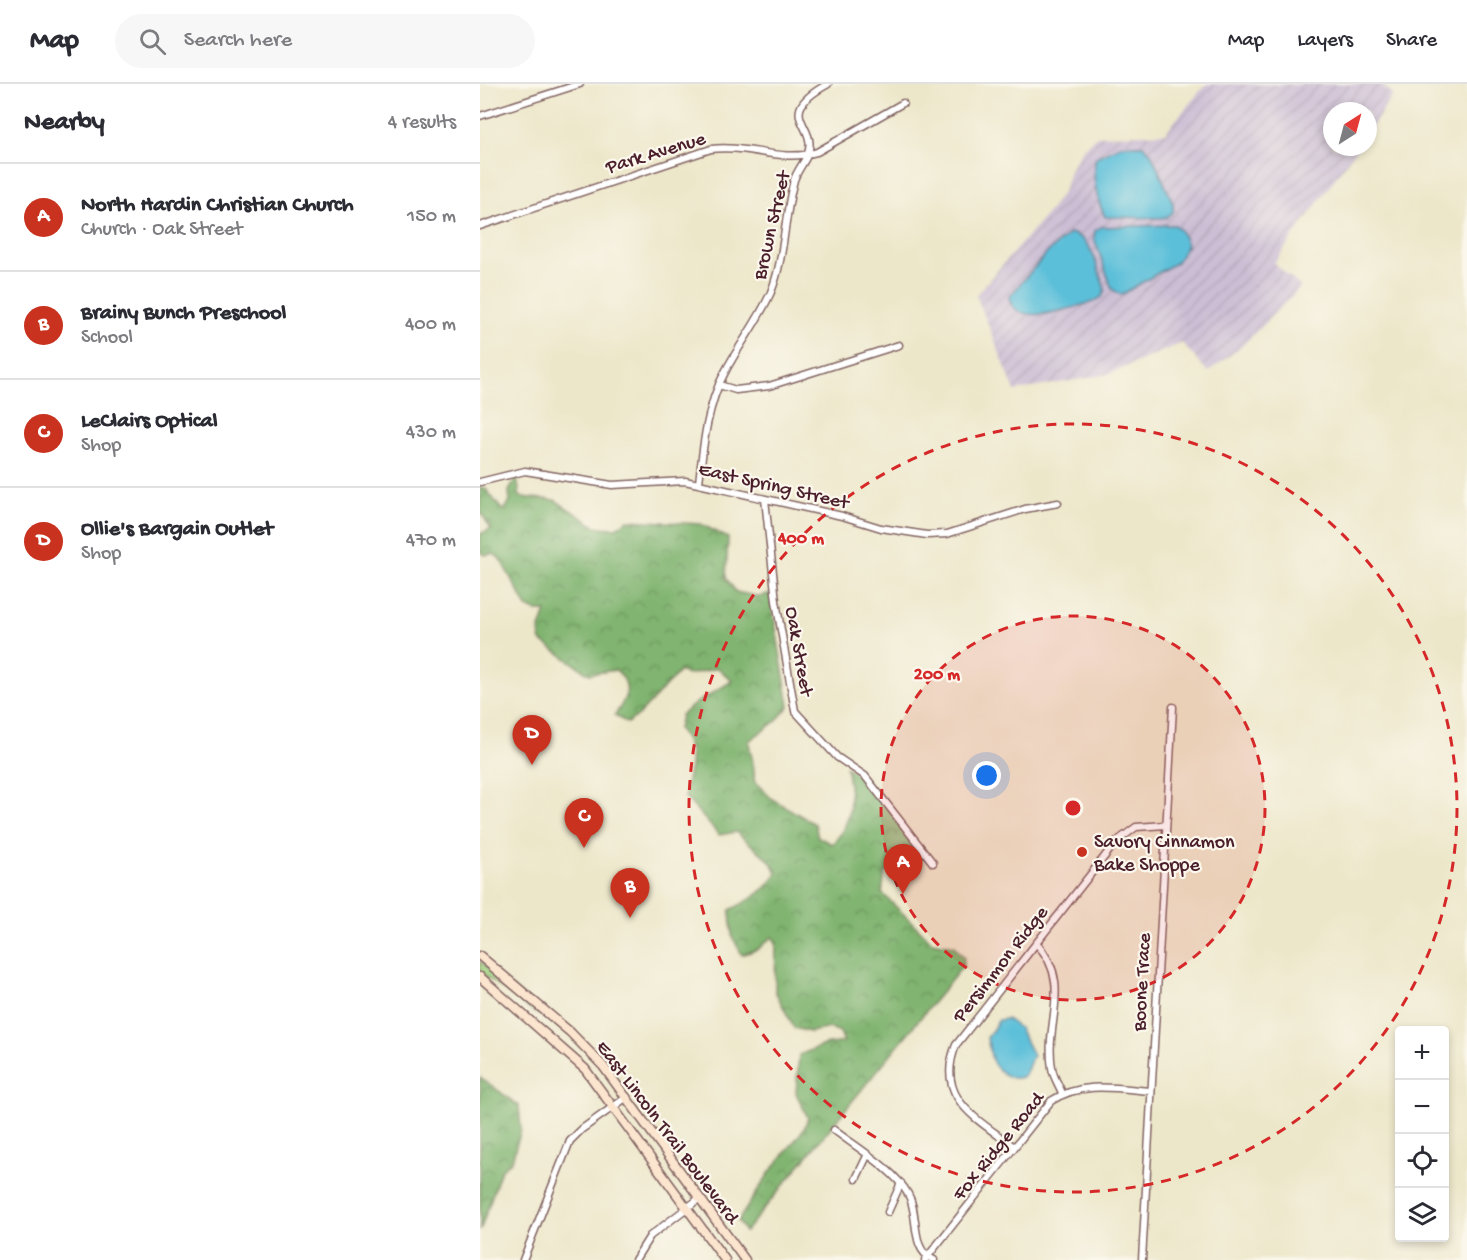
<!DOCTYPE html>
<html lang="en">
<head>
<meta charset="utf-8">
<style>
  :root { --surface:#fff; --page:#f7f7f7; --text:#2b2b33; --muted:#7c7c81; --line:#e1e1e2; --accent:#c8321e }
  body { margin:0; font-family:"Gochi Hand",sans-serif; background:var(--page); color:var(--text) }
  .controls { position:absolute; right:18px; bottom:18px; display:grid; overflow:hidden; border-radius:6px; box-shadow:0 3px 9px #0003 }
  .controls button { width:54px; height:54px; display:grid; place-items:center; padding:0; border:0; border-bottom:2px solid var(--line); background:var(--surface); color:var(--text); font:30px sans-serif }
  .compass { position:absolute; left:843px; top:18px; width:54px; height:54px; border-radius:50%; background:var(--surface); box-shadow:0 3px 9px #0003; rotate:36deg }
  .you { position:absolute; left:507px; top:692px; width:21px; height:21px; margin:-15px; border:4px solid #fff; border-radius:50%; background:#1a73e8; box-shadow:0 0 0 9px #1a73e833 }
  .badge { display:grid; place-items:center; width:39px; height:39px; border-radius:50%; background:var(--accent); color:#fff; font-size:20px; font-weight:700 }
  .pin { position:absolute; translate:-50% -50px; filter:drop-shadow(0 2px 3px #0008) }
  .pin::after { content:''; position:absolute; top:32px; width:21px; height:18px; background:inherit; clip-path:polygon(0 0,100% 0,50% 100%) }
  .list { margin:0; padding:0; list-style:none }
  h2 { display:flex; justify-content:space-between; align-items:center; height:78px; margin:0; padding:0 24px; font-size:26px }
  h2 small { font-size:20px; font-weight:400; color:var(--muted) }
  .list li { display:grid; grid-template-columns:39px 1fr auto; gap:18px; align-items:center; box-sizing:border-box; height:108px; padding:0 24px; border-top:2px solid var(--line) }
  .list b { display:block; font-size:22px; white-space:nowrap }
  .list p { margin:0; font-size:20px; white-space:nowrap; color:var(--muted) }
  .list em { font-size:20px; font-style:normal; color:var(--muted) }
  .icon { flex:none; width:33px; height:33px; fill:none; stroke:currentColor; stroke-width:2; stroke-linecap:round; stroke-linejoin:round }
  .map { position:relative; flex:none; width:987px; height:1176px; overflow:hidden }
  header { display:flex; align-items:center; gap:36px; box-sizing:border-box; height:84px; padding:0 30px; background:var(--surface); border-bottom:2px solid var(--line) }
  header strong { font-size:28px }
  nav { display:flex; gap:33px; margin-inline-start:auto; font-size:21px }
  .search { width:420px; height:54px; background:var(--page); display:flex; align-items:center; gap:15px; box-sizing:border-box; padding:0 21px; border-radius:33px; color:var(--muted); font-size:22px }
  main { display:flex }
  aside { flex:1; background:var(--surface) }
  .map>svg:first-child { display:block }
  .industrial { fill:url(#industrial-furrows) }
  .green { fill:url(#green-dots); stroke:#757856; stroke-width:1.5 }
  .forest { fill:url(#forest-crowns); stroke:#656a4e; stroke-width:1.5 }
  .water { fill:#5bbfd9; stroke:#526f82; stroke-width:1.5 }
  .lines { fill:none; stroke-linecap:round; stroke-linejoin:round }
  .street-casing { stroke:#836563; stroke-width:9 }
  .secondary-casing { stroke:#836563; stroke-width:11 }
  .street { stroke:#fff; stroke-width:6 }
  .secondary { stroke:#fce5cf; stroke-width:8 }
  .ring { fill:none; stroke:#d62828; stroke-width:3; stroke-dasharray:10 8 }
  .poi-dot { fill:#c8321e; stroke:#fbf7ec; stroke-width:2 }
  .labels { text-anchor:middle; stroke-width:4.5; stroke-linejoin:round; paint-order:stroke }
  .street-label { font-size:20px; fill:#4a1f2b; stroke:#fbf7ec }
  .poi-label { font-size:20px; fill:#4a1f2b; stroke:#fbf7ec; text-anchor:start }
  .centre { fill:#d62828; stroke:#fbf7ec; stroke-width:3 }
  .ring-label { font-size:18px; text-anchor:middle; font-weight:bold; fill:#d62828; stroke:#fbf7ec; stroke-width:4.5; stroke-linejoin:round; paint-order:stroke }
</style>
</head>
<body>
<header>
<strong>Map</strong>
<div class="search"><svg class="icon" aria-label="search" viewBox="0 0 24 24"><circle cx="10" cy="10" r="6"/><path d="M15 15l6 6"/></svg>Search here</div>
<nav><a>Map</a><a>Layers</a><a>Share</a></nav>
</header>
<main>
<aside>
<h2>Nearby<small>4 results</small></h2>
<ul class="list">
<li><span class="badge">A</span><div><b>North Hardin Christian Church</b><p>Church · Oak Street</p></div><em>150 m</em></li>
<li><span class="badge">B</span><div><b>Brainy Bunch Preschool</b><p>School</p></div><em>400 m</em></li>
<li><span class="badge">C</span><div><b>LeClairs Optical</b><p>Shop</p></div><em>430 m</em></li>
<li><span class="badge">D</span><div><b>Ollie's Bargain Outlet</b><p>Shop</p></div><em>470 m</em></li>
</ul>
</aside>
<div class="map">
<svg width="987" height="1176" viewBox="0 0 987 1176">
  <defs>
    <pattern id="industrial-furrows" width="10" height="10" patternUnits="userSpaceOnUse" patternTransform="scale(1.5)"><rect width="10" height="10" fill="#ccbed4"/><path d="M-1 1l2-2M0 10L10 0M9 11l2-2" fill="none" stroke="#b1a3b6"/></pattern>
    <pattern id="green-dots" width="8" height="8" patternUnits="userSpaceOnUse" patternTransform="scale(1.5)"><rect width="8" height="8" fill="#a0d282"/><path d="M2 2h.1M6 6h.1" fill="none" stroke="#8bb470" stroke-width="1.8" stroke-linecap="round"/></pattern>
    <pattern id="forest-crowns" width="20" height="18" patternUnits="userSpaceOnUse" patternTransform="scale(1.5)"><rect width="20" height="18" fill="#80b470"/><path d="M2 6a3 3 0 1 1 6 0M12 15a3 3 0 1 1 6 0" fill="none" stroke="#6b925c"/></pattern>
  </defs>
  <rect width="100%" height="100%" fill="#fbf7ec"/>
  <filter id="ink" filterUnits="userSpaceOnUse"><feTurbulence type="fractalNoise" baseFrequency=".0167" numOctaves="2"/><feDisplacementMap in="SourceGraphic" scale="12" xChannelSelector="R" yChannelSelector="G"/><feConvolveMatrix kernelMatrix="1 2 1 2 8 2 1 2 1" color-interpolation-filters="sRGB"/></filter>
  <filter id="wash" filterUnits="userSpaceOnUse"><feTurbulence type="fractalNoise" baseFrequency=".008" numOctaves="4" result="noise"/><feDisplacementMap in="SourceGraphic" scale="24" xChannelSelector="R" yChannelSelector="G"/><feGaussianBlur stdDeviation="1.35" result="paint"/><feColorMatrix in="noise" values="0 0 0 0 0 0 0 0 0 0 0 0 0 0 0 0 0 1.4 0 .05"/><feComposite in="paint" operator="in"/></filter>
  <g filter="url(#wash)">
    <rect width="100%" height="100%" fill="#ede7ca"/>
    <path class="industrial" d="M726,0h174l13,10 -25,40v-23h-36v36h26l-84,116 27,24 -60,60 -33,25 -26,-29 -73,31 -94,17 -39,-96 75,-86 13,-19 7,-22 13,-21 13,-11 68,-3z"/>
    <path class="green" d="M0,877l61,50 -2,3h-3l-56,-42z"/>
    <path class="forest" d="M37,393l3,20 35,3 41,27 20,1 12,-8 73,4 27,14 -2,40 10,14 24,5 10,-4 19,113 -13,15 -27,20c1,17 7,21 5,40l18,18 43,25 3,13 14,7c22,-21 20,-48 14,-77l18,12 15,17 43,58 -24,19 -13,-1 -3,21 50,49 22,4 10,11 -1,9 -218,266 -7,-11 32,-49 34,-43 4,-11 -12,-25 3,-38 25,-10 20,-3 -4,-10 -9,-4 -21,4 -16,-4 -19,-37 1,-49 -4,-5 -14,12 -16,6 -10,-19 -2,-26c16,-8 39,-20 47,-38l-8,-12 -33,-28 -17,3 -34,-38c2,-32 15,-40 -7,-68l3,-14 15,-12 36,-22 -14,-13 -31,7 -7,-4 -41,44 -12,8 -12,-8c12,-17 18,-30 1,-45l-27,4 -48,-33 -2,-9 7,-21h-10l-9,-4 -27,-48 -6,-5 -9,1 -5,-3v-18l11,-5 -11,-18v-23h5l18,23 7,-9 -1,-11z
      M0,993l39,29 2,24 -9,30 -11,10 -21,61z"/>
    <path class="water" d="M642,61h21l8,8 22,50v9l-7,6 -61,-1c-8,-17 -14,-41 -9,-60z
      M695,141l6,6 6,14 -10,17 -56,33 -9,-6 -18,-51 1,-7 6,-4z
      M590,149c23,4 27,36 35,56l-3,8 -9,5c-21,5 -79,28 -84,-5l38,-44z
      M527,935l12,9 14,27c-3,6 -5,14 -8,19 -10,11 -27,-2 -32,-12 -3,-7 -4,-17 -6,-24l12,-18z"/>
  </g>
  <g filter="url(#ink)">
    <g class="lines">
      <defs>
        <path id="street" d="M0,32l100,-32
          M0,142l231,-77c36,-5 70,14 106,3l86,-49
          M239,301l17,5 33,-4 130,-41
          M0,398l45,-11 87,14 73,-4 157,35 39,12 46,7 20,-1 78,-25 33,-6
          M219,399c4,-37 8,-78 26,-111 14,-27 34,-52 46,-80 14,-35 13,-75 23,-112 3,-9 9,-16 13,-24 14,-32 -37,-40 21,-72
          M285,415l11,102 19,110 42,46 28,19 68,87
          M556,859c38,41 8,78 16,125 1,9 7,17 10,25
          M354,1046c22,17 61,40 74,64 12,20 1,56 26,66
          M534,1063c-36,-28 -80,-48 -58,-102l160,-203 20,-15 30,-2
          M376,1095l11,-23
          M408,1128l13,-29
          M43,1176l47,-119 12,-12 45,-32
          M155,1176l15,-24 50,-38
          M445,1176l126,-159c30,-20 65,-13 99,-10
          M662,1176l31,-553"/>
        <path id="secondary" d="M0,872l90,76 33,34 142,194
          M0,893l105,92 140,191"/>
      </defs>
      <use href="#street" class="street-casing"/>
      <use href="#secondary" class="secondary-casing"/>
      <use href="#street" class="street"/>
      <use href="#secondary" class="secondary"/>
    </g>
  </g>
  <circle cx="593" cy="724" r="192" fill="#d62828" fill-opacity=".12"/>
  <g class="ring">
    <circle cx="593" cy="724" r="192"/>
    <circle cx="593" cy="724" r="384"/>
  </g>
  <circle class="poi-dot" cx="602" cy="768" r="6"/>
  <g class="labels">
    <g class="street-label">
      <text transform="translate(175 67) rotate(-17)" y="7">Park Avenue</text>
      <text transform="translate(290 141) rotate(-77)" y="7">Brown Street</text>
      <text transform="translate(294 400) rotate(13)" y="7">East Spring Street</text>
      <text transform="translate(321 567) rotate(80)" y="7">Oak Street</text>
      <text transform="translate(519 879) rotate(-52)" y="7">Persimmon Ridge</text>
      <text transform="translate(660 898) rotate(-87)" y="7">Boone Trace</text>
      <text transform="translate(189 1047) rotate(53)" y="7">East Lincoln Trail Boulevard</text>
      <text transform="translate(517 1061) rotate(-51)" y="7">Fox Ridge Road</text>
    </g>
    <g class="poi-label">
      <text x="614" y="763">Savory Cinnamon<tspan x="614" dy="23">Bake Shoppe</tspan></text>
    </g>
  </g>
  <circle cx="593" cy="724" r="9" class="centre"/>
  <g class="ring-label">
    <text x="321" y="459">400 m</text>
    <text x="457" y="595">200 m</text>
  </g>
</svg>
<div class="controls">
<button>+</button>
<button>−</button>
<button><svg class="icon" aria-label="locate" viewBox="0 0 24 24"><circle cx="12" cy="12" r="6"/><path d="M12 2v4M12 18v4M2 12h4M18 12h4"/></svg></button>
<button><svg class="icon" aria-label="layers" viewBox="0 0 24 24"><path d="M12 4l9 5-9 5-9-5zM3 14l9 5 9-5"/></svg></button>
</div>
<svg class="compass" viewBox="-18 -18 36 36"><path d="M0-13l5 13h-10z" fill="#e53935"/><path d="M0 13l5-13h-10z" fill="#7c7c81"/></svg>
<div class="you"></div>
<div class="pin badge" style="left:423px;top:810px">A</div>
<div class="pin badge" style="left:150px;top:834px">B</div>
<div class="pin badge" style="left:104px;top:764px">C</div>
<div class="pin badge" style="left:52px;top:681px">D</div>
</div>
</main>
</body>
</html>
